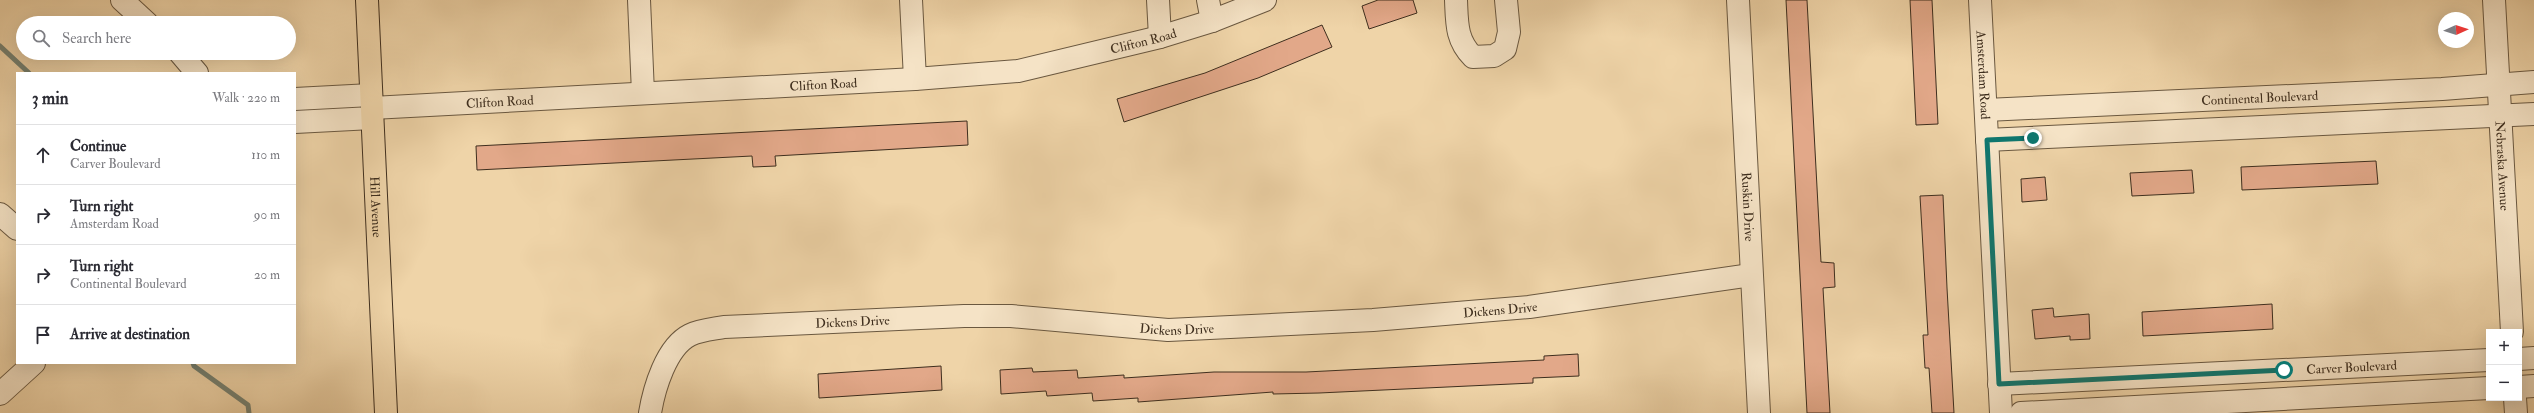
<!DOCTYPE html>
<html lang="en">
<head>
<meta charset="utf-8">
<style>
  :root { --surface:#fff; --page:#f7f7f7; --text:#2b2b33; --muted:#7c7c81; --line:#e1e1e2 }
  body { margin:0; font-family:"IM FELL Double Pica",serif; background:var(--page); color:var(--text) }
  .controls { position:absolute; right:12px; bottom:12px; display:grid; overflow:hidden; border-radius:0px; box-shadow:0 4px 16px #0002 }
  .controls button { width:36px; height:36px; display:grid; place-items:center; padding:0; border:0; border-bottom:1px solid var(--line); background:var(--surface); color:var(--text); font:20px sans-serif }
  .compass { position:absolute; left:2438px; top:12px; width:36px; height:36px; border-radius:50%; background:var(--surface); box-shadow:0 4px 16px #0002; rotate:87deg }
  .stop { position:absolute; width:12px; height:12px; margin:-9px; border:3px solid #0f766e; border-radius:50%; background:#fff }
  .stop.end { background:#0f766e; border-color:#fff; box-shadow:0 1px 4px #0008 }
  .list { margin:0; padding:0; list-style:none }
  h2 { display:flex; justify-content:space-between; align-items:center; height:52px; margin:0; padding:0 16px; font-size:17px }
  h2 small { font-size:13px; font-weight:400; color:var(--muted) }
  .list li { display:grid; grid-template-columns:26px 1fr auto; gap:12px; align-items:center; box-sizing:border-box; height:60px; padding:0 16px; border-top:1px solid var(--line) }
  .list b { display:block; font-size:15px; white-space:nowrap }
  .list p { margin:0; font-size:13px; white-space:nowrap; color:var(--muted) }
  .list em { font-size:13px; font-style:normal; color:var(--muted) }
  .icon { flex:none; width:22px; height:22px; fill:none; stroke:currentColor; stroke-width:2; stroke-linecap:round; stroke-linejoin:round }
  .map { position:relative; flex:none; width:2534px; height:413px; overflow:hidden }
  .search { position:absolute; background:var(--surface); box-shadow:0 4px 16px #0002; left:16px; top:16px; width:280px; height:44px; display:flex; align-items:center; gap:10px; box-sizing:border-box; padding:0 14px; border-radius:22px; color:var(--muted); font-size:15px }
  .panel { position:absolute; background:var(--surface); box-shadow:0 4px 16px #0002; left:16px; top:72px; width:280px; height:292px; border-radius:0px }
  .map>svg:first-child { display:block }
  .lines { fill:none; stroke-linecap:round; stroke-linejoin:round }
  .stream { stroke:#758172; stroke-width:5 }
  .building { fill:#e2a889; stroke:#3e2e1e }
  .minor-casing { stroke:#6a5840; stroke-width:24 }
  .major-casing { stroke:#3e2e1e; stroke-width:24 }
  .minor { stroke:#f5e3c6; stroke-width:22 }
  .major { stroke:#efd4a8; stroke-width:22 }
  .route { stroke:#0f766e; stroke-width:5 }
  .labels { text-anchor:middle; stroke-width:3; stroke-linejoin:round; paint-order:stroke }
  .street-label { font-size:13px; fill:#3e2e1e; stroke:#f5e3c6 }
</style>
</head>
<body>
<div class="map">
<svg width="2534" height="413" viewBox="0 0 2534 413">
  <rect width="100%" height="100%" fill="#efd4a8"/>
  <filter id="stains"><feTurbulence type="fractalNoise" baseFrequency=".005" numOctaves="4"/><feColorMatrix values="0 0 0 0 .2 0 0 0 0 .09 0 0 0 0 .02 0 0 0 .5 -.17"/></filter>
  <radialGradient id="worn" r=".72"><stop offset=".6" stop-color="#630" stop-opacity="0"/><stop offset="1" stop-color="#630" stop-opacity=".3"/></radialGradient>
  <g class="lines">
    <path class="stream" d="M0,46l29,27
      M193,363l1,3 54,39 1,8"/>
  </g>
  <path class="building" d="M1378,0h35l4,13 -48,16 -7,-23z
    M1786,0h21l14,262 13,1 1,24 -12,1 7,125h-23z
    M1910,0h22l6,124 -22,1z
    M1322,25l10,22 -74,31 -134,44 -7,-23 88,-26z
    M967,121l1,24 -193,11 1,10 -23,1 -1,-11 -275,14 -1,-24z
    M2376,161l2,23 -136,6 -1,-23z
    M2192,170l2,23 -62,3 -2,-23z
    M2045,177l2,23 -25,2 -1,-23z
    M1943,195l4,93 7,125h-22l-3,-45h-4l-2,-33h5l-8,-139z
    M2272,304l1,25 -130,7 -1,-24z
    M2053,308l1,9 35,-3 1,25 -20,1v-4l-35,3 -3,-29z
    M1578,354l1,22 -46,2v5l-214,10 -46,1v-2l-135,10v-4l-45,3 -1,-8 -45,3 -1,-5 -45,3 -1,-24 32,-2 1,4 44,-2 1,8 46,-3v3l90,-6h92l238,-12v-4z
    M941,366l1,24 -123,8 -1,-24z"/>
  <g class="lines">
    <defs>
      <g id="minor">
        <path d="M122,0l25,23"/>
        <path d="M639,0l4,93"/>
        <path d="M911,0l4,79"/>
        <path d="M1158,0l2,37"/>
        <path d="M1208,0l4,21"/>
        <path d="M1456,0c1,23 0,40 17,57l21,-1 11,-7 4,-17 -3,-32"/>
        <path id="s1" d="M1738,0l21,413"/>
        <path id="s2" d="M1980,0l21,413"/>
        <path id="s3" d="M2494,0l18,332"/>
        <path d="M180,53l17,20"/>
        <path d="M295,99l76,-4"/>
        <path id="s4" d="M372,108l543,-29 103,-8 142,-34 52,-16 53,-21"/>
        <path id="s5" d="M1986,110l456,-21 92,-7"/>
        <path d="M295,122l77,-4"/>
        <path d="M1987,140l547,-26"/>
        <path d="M0,214l17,15"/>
        <path d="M2519,359l15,-1"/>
        <path id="s6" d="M1999,384l490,-24"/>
        <path d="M2519,387l15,-1"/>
        <path d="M0,394l34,-31"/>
        <path d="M2515,398l1,15"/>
        <path id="s7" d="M650,413c4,-24 16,-66 40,-78 10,-5 24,-6 34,-8l240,-11h47l157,14 205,-10 156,-13 222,-32"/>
        <path d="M2021,413l468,-25"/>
      </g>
      <g id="major">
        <path id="s8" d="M367,0l19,413"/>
      </g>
    </defs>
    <use href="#minor" class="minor-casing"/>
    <use href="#major" class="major-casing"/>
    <use href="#minor" class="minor"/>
    <use href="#major" class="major"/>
  </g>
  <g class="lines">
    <path class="route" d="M2033,138l-46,2 12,244 285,-14"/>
  </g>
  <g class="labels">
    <g class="street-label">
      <text dy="5" stroke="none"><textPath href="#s4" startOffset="776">Clifton Road</textPath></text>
      <text dy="5" stroke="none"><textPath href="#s2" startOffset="75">Amsterdam Road</textPath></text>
      <text dy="5" stroke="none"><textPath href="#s4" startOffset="452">Clifton Road</textPath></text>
      <text dy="5" stroke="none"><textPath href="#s5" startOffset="274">Continental Boulevard</textPath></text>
      <text dy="5" stroke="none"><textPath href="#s4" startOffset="128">Clifton Road</textPath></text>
      <text dy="5" stroke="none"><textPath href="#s3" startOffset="166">Nebraska Avenue</textPath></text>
      <text dy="5" stroke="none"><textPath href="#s8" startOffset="207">Hill Avenue</textPath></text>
      <text dy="5" stroke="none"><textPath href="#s1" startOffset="207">Ruskin Drive</textPath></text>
      <text dy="5" stroke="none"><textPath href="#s7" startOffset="903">Dickens Drive</textPath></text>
      <text dy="5" stroke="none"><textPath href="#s7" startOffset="254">Dickens Drive</textPath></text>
      <text dy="5" stroke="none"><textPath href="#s7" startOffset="579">Dickens Drive</textPath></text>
      <text dy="5" stroke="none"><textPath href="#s6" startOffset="353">Carver Boulevard</textPath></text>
    </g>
  </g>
  <rect width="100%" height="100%" filter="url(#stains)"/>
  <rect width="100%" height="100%" fill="url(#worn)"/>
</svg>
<div class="controls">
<button>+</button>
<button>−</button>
</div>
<svg class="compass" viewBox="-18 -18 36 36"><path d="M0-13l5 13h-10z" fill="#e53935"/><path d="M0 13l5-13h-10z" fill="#7c7c81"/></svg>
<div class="stop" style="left:2284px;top:370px"></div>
<div class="stop end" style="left:2033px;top:138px"></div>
<div class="search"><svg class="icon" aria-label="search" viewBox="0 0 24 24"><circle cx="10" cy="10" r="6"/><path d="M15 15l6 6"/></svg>Search here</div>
<section class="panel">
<h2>3 min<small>Walk · 220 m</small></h2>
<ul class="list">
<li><svg class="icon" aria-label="ahead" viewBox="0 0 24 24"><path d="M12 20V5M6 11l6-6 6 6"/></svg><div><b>Continue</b><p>Carver Boulevard</p></div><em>110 m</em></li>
<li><svg class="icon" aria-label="right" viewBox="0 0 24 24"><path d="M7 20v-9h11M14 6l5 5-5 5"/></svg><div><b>Turn right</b><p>Amsterdam Road</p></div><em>90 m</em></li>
<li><svg class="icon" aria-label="right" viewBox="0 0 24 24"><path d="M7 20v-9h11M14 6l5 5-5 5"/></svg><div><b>Turn right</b><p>Continental Boulevard</p></div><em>20 m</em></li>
<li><svg class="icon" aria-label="arrive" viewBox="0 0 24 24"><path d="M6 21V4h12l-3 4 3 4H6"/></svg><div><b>Arrive at destination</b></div></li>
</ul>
</section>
</div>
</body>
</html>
